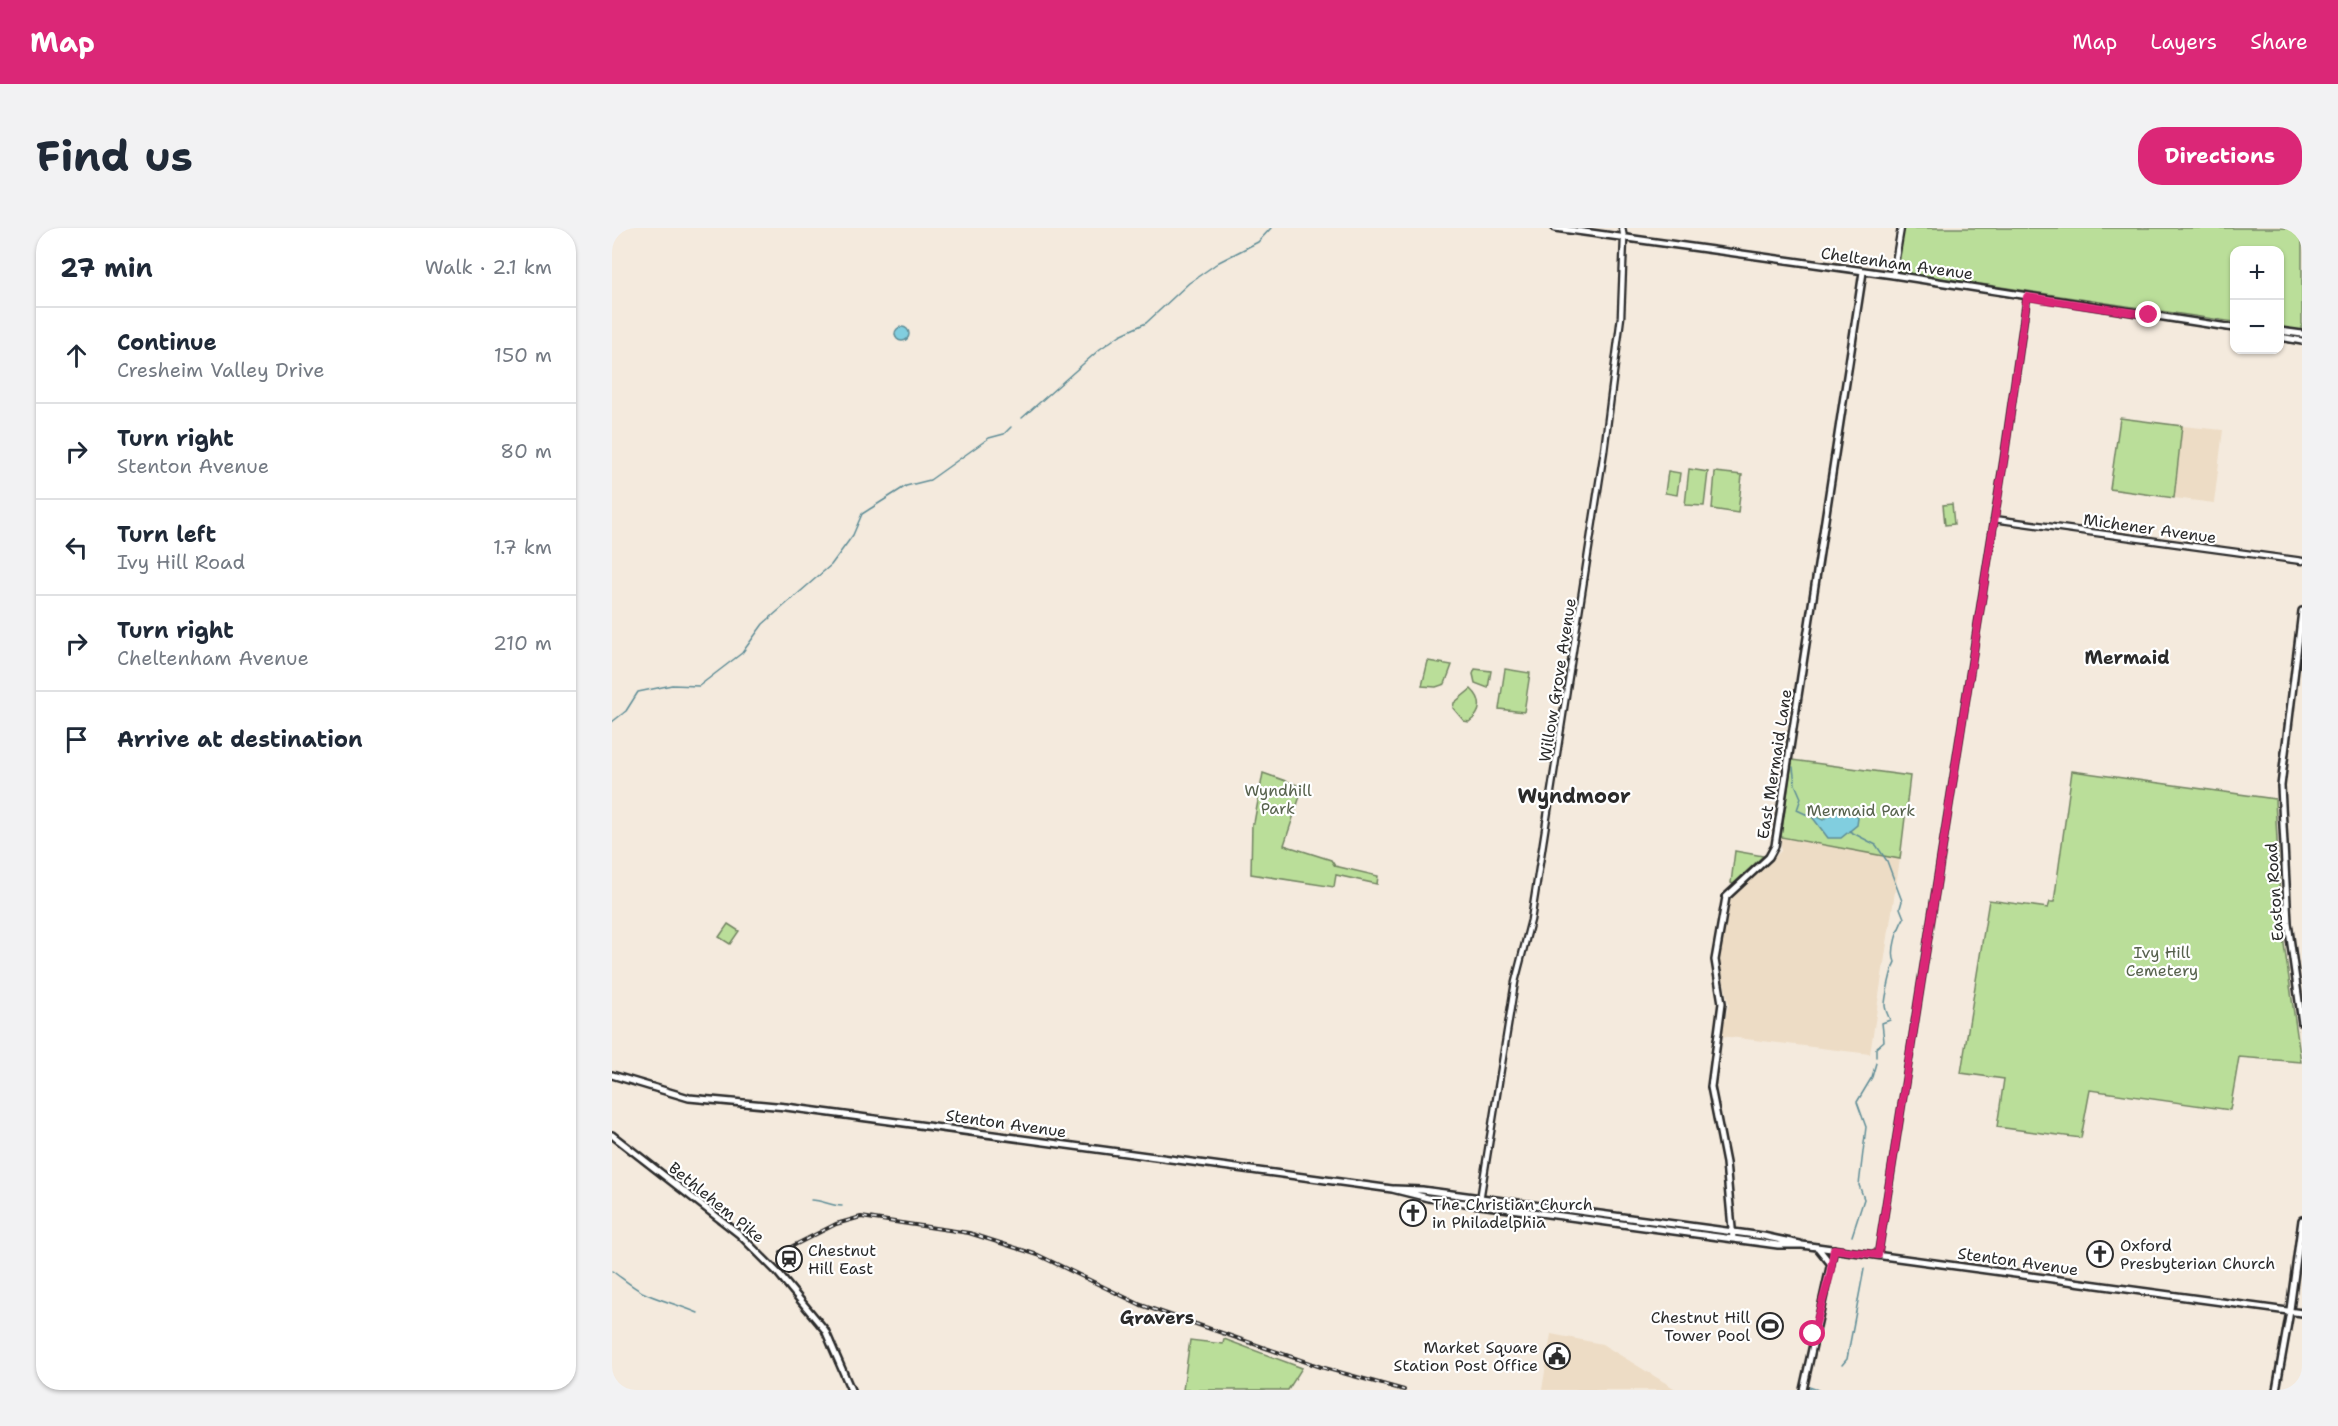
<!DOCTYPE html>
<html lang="en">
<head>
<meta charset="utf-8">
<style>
  :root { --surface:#fff; --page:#f2f2f3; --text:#1f2937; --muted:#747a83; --line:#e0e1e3; --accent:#db2777 }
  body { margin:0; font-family:"Shantell Sans",sans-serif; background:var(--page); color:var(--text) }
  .controls { position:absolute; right:18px; top:18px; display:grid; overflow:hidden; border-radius:12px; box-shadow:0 2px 4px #0004 }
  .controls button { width:54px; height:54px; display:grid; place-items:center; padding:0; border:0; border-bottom:2px solid var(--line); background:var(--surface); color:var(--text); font:30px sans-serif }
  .stop { position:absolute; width:18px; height:18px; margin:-14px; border:4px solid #db2777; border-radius:50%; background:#fff }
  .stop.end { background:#db2777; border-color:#fff; box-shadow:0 2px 6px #0008 }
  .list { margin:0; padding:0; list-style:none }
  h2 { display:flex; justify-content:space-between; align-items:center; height:78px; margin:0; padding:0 24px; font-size:26px }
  h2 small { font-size:20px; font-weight:400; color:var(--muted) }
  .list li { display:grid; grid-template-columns:39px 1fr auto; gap:18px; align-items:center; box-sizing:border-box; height:96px; padding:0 24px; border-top:2px solid var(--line) }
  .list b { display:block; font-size:22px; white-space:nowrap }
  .list p { margin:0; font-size:20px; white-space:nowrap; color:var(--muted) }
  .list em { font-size:20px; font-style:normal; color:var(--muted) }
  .icon { flex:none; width:33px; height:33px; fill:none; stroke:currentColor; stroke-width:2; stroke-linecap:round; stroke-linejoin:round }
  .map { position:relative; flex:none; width:1690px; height:1162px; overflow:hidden; border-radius:24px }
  header { display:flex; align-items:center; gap:36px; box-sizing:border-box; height:84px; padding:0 30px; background:var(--accent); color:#fff }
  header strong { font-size:28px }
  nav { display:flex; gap:33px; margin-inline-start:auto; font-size:21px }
  .intro { display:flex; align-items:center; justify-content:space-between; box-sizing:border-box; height:144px; padding:0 36px }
  h1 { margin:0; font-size:42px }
  .button { padding:15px 27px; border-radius:24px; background:var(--accent); color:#fff; font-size:21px; font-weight:700 }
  main { display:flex; gap:36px; padding:0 36px }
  aside { flex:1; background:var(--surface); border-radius:24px; box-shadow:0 2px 4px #0004 }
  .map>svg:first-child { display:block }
  .built { fill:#eddcc5 }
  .green { fill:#bade99; stroke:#728462; stroke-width:1.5 }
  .water { fill:#81cedf; stroke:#5f8d97; stroke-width:1.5 }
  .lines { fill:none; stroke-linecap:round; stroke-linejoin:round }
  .stream { stroke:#5f8d97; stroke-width:1.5 }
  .minor-casing { stroke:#2b2b2b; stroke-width:9 }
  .major-casing { stroke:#2b2b2b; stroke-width:10 }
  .minor { stroke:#fff; stroke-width:4.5 }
  .major { stroke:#fff; stroke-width:5 }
  .rail-casing { stroke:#2b2b2b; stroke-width:4 }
  .rail { stroke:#fff; stroke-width:1.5; stroke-dasharray:4.5; stroke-linecap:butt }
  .route { stroke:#db2777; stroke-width:8 }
  .labels { text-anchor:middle; stroke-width:4.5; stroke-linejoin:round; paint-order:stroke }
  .street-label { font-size:16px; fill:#2b2b2b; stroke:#fff }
  .park-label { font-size:16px; fill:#56614c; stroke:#fff }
  .poi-label { font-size:16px; fill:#2b2b2b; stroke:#fff; text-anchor:start }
  .neighbourhood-label { font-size:18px; font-weight:bold; fill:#2b2b2b; stroke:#fff }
  .quarter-label { font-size:20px; font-weight:bold; fill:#2b2b2b; stroke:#fff }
</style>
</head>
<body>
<header>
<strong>Map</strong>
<nav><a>Map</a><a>Layers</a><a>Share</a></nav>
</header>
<div class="intro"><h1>Find us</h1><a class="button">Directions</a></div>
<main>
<aside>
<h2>27 min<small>Walk · 2.1 km</small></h2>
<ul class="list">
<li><svg class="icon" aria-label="ahead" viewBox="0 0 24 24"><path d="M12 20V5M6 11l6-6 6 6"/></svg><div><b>Continue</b><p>Cresheim Valley Drive</p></div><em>150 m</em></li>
<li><svg class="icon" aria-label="right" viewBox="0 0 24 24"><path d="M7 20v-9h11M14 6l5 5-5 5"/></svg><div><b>Turn right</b><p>Stenton Avenue</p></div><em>80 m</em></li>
<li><svg class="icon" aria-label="left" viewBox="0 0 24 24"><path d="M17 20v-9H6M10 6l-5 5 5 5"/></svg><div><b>Turn left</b><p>Ivy Hill Road</p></div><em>1.7 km</em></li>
<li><svg class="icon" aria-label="right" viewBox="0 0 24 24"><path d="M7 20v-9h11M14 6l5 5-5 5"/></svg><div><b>Turn right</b><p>Cheltenham Avenue</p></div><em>210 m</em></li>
<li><svg class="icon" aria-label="arrive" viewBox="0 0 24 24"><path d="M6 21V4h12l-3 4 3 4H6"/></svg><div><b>Arrive at destination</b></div></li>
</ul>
</aside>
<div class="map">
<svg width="1690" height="1162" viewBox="0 0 1690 1162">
  <rect width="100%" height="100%" fill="#f4eadd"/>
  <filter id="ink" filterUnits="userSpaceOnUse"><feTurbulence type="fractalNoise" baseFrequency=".0167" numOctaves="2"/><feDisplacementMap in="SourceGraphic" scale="12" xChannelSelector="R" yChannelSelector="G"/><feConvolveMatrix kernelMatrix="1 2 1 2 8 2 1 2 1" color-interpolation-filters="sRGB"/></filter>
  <g filter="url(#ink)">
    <path class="built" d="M1570,198l41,4 -9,73 -40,-5z
      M1169,609l119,22 -30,195 -149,-18 8,-32 -10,-43 11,-61 51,-49z
      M939,1106l51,10 75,46h-135z"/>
    <path class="green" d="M1292,0h398v103l-22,-4v-77h-46v72l-334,-50 -3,-4z
      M1508,190l62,8 -8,72 -64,-9z
      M1077,241l19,3 -4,34 -19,-1z
      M1056,243l12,2 -3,22 -12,-2z
      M1103,244l27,3 -4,38 -26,-4z
      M1340,276l2,20 -9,1 -2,-20z
      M816,433l24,4 -7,19 -9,3 -14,-1z
      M863,441l16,2 -3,17 -13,-5 -2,-9z
      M893,441l25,4 -6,39 -25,-3z
      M859,461c12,11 11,24 -2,33l-5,-1 -11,-13 1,-5z
      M1180,532l118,16 -10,83 -119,-22z
      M1460,543l203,28 6,124 20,139 -62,-5 -9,53 -140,-20 -9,48 -84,-11 7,-48 -43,-6 28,-173 59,8 2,-6h4z
      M651,545l40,14 -19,58 47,15 4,6 43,10 -1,8 -41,-9 -2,12 -83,-13 1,-51h2z
      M1123,623l28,5 -30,28 -2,-1z
      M116,696l11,7 -9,13 -11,-7z
      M612,1111l78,29 -14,22h-105l7,-50 33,4z"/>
    <path class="water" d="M283 106a7 7 0 1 1 14 0a7 7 0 1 1-14 0Z
      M1226,582h15l5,8 -1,7 -16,13h-13l-15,-20 2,-2 8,4z"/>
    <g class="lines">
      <path class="stream" d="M410,190l78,-69 20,-14 26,-12 43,-40 30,-21 39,-20 13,-14
        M0,494l14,-11 12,-19 34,-7 27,1 43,-33 21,-29 68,-59 22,-30 9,-21 44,-28 24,-6 59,-42 15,-4 7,-7
        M1181,539l2,17 6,14 -4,12 17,8
        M1237,603l27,14 11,16 15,40 -2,7 4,10c-6,10 -14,33 -9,44 -3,5 -10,36 -10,43 0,5 3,10 5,15l-8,3 2,18 -8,7v9
        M199,972c12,0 19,6 31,6
        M1240,1008l12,-37 -5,-14 7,-58 -9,-25 15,-25 4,-14
        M0,1043c10,7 19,15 30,21 16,8 38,13 56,21
        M1230,1137l5,-6 17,-90
        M1197,1159l9,3"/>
      <defs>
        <path id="minor" d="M1281,47l8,-47
          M1382,291l308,42
          M868,972l35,-218 16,-62 73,-469 17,-134 3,-79 -2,-10
          M1266,1027l126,-797 23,-161"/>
        <path id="major" d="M943,0l338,47 341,53
          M1668,103l22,3
          M1668,109l22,4
          M1690,383l-21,175 7,137 14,100
          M0,847l77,23 97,9 606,82 36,9 350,47h24l500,68
          M0,907l127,99 38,38 48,58 26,60
          M782,961l28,1 341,46 37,8
          M1121,1011l-7,-76 -15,-76 11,-84 -7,-43 11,-63 43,-40 6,-11 88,-574
          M1206,1020l13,16
          M1191,1162l31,-141
          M1664,1162l13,-73 13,-97"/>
      </defs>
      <use href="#minor" class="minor-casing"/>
      <use href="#major" class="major-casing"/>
      <use href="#minor" class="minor"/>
      <use href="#major" class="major"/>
      <defs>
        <path id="rail" d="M169,1024l55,-28 25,-7 108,16 69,22 103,50 180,62 83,23"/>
      </defs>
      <use href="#rail" class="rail-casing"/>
      <use href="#rail" class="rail"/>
    </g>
  </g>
  <g class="lines" filter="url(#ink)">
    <path class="route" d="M1201,1106l17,-59 4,-26 44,6 126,-796 23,-162 122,18"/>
  </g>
  <defs>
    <symbol id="church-ring" viewBox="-11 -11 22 22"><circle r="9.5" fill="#fff" stroke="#2b2b2b" stroke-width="1.5"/><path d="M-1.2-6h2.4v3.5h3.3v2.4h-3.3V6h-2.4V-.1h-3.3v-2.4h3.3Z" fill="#2b2b2b"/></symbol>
    <symbol id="station-ring" viewBox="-11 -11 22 22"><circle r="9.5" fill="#fff" stroke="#2b2b2b" stroke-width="1.5"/><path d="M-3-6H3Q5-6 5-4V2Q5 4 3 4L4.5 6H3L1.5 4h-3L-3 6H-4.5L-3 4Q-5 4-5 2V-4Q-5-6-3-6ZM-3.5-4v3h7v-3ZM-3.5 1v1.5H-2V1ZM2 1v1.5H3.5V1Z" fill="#2b2b2b"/></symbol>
    <symbol id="stadium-ring" viewBox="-11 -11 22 22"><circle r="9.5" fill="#fff" stroke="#2b2b2b" stroke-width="1.5"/><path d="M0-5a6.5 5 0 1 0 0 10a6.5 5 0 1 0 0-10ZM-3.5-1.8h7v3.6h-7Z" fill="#2b2b2b"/></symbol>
    <symbol id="civic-ring" viewBox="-11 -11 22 22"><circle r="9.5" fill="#fff" stroke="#2b2b2b" stroke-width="1.5"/><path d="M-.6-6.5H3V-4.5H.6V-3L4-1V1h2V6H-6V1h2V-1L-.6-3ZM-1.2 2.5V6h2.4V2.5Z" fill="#2b2b2b"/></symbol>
  </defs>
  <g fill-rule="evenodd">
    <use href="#church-ring" x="786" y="970" width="30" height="30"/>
    <use href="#church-ring" x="1473" y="1011" width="30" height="30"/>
    <use href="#station-ring" x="162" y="1016" width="30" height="30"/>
    <use href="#stadium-ring" x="1143" y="1083" width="30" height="30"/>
    <use href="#civic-ring" x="930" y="1113" width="30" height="30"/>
  </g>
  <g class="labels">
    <g class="street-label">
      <text transform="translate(1285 35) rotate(8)" y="6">Cheltenham Avenue</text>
      <text transform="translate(1538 300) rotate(8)" y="6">Michener Avenue</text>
      <text transform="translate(945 452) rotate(-81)" y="6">Willow Grove Avenue</text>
      <text transform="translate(1162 536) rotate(-81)" y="6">East Mermaid Lane</text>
      <text transform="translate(1662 664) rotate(-94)" y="6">Easton Road</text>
      <text transform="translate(394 895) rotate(8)" y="6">Stenton Avenue</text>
      <text transform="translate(105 974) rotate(39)" y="6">Bethlehem Pike</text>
      <text transform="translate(1406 1033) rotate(8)" y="6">Stenton Avenue</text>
    </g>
    <g class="park-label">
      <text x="666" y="568">Wyndhill<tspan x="666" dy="18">Park</tspan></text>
      <text x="1249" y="588">Mermaid Park</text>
      <text x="1550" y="730">Ivy Hill<tspan x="1550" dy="18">Cemetery</tspan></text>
    </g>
    <g class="poi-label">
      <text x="820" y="982">The Christian Church<tspan x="820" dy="18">in Philadelphia</tspan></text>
      <text x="1508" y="1023">Oxford<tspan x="1508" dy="18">Presbyterian Church</tspan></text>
      <text x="196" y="1028">Chestnut<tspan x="196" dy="18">Hill East</tspan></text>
      <text x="1138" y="1095" text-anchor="end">Chestnut Hill<tspan x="1138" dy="18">Tower Pool</tspan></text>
      <text x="926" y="1125" text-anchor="end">Market Square<tspan x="926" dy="18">Station Post Office</tspan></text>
    </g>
    <g class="neighbourhood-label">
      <text x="1515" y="436">Mermaid</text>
      <text x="545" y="1096">Gravers</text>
    </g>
    <g class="quarter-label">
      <text x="962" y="575">Wyndmoor</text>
    </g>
  </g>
</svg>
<div class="controls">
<button>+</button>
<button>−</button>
</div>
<div class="stop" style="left:1201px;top:1106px"></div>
<div class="stop end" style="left:1537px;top:87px"></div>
</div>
</main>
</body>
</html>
